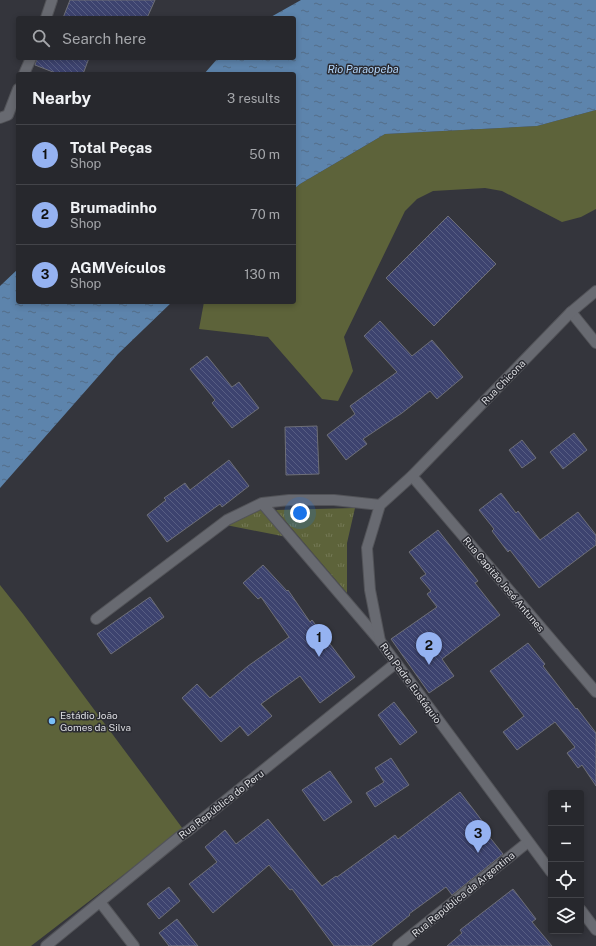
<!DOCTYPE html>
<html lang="en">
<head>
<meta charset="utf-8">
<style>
  :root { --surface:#27282d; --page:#333439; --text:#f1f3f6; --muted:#a4a6aa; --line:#434449; --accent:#95b2f1 }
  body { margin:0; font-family:"Public Sans",sans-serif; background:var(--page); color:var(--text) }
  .controls { position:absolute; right:12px; bottom:12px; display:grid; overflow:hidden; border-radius:4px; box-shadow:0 2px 6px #0003 }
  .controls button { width:36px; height:36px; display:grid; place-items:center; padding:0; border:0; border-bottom:1px solid var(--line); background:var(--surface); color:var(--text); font:20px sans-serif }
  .you { position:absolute; left:300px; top:513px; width:14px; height:14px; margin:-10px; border:3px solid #fff; border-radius:50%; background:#1a73e8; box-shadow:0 0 0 6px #1a73e833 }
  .badge { display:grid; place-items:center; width:26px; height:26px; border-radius:50%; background:var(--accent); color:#111; font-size:13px; font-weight:700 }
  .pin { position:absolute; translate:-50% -33px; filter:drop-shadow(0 1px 2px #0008) }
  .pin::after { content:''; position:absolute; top:21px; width:14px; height:12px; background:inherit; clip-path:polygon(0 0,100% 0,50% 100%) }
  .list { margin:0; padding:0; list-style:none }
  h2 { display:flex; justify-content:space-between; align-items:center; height:52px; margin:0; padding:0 16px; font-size:17px }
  h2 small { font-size:13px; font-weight:400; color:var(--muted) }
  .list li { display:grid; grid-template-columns:26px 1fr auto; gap:12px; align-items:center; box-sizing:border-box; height:60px; padding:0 16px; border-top:1px solid var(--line) }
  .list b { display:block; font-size:15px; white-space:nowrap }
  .list p { margin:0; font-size:13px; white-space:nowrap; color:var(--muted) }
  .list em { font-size:13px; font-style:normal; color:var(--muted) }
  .icon { flex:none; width:22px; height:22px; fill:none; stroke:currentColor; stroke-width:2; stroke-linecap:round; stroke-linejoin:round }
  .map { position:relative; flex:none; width:596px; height:946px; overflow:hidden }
  .search { position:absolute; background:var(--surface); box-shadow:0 2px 6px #0003; left:16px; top:16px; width:280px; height:44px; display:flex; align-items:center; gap:10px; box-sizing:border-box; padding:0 14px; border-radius:4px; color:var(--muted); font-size:15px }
  .panel { position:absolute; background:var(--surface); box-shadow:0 2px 6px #0003; left:16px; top:72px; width:280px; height:232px; border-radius:4px }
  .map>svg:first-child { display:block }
  .grass { fill:#5d633a }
  .park { fill:url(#park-tufts) }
  .water { fill:url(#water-ripples) }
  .building { fill:url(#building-back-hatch); stroke:#6e6f77 }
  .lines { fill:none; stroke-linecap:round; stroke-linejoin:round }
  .minor-casing { stroke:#525358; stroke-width:12 }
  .secondary-casing { stroke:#525358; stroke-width:12 }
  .minor { stroke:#686a71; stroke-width:10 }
  .secondary { stroke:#686a71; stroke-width:10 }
  .poi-dot { fill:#78bff8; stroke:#2a2b32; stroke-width:1.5 }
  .labels { text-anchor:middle; stroke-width:3; stroke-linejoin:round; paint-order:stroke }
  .street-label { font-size:10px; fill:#dcdde1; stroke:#2a2b32 }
  .poi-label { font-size:10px; fill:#dcdde1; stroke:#2a2b32; text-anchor:start }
  .water-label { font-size:11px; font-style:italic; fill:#b2d5fa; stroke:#2a2b32 }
</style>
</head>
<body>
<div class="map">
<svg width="596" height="946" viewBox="0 0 596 946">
  <defs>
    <pattern id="park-tufts" width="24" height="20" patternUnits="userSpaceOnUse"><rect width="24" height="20" fill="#5d633a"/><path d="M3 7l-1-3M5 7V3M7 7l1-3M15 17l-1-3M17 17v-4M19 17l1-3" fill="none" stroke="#747956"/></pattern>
    <pattern id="water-ripples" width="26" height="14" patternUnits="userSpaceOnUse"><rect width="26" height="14" fill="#5d84ac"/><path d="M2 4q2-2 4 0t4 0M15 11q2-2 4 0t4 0" fill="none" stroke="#546d88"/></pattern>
    <pattern id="building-back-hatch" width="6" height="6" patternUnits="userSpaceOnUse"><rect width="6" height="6" fill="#3d436f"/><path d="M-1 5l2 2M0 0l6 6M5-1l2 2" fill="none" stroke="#585e83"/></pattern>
  </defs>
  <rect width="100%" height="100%" fill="#34353c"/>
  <path class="grass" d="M596,110v99l-15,8 -19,5 -60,-31 -17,-3 -52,3 -16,8 -12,12 -61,126 9,34 -15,30 -16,-2 -54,-62 -69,-8 5,-27h90v-113l6,-5 85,-50 152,-8z
    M0,585l23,29 160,215 -152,117h-31z"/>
  <path class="park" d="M261,507l26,30 -61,-12z
    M355,508l-8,35v50l-71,-83z"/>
  <path class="water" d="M301,0h295v110l-59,16 -152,8 -85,50 -6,5v-115h-90l14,-16h76v-40h-25z
    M18,269v33h154l-54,52 -118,134v-202z"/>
  <path class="building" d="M70,0h85l-8,18h-84z
    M37,58h52l-6,16h-25l-23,-9z
    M448,216l48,48 -62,62 -48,-48z
    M380,321l32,35 20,-16 31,37 -26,22 -7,-8 -28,22 -39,26 4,5 -21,16 -19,-25 28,-21 -5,-8 47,-34 -33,-36z
    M207,356l25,31 7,-5 20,26 -27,20 -20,-25 3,-3 -25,-31z
    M317,426l2,48 -33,1 -1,-48z
    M574,433l13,17 -24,19 -13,-17z
    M522,440l14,18 -14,10 -13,-18z
    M229,460l20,26 -27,21 -2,-3 -53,38 -20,-27 19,-15 -2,-2 21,-15 5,7z
    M501,493l15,20 2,-2 22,29 38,-28 18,23v10l-57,43 -29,-38 -2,2 -16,-21 2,-2 -15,-19z
    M438,530l40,51 -3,2 25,32 -58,44 12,17 -25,17 -38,-54 46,-32 -10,-13 4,-3 -11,-13 6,-4 -17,-22z
    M263,565l24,26 1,-1 22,32 2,-2 43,57 -35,26 -20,-27 -39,28 11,12 -24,20 -8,-10 -19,16 -39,-44 15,-14 13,14 38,-32 41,-29 -28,-40 -3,2 -15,-16z
    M150,597l14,20 -53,37 -14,-20z
    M528,643l17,21 -2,2 33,43 1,-1 19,25v53l-14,-21 -4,3 -11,-15 8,-6 -20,-25 -38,28 -14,-18 21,-16 -34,-45z
    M394,702l23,30 -17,13 -22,-30z
    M391,758l18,27 -34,22 -9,-14 18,-11 -9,-14z
    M330,771l22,31 -28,19 -22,-31z
    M460,792l23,30 -3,3 23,29 -51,41 -6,-8 -37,27 1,1 -39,31h-37l-42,-57 -2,1 -21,-25 -56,48 -24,-29 28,-22 -12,-15 20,-17 11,14 32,-25 54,67 14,-10 1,1 58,-42 3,4z
    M169,887l11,14 -21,18 -12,-15z
    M513,889l23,30 -4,3 20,24h-105l15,-13 -2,-3z
    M177,919l21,27h-29l-10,-13z"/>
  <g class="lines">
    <defs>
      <path id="minor" d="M46,18l6,-18
        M24,74l7,-16
        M0,118l8,-3 10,-26
        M571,312l25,31
        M412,476l184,216
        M262,503l118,138
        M96,619l131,-99 35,-17 27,-3h45l46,5
        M100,902l34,44
        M46,946l133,-109 10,-7 207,-167
        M398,946l130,-104"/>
      <path id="secondary" d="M551,872l-171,-231 -10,-51 -3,-42 13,-43 32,-29 159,-164 25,-21
        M581,910l15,20"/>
    </defs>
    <use href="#minor" class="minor-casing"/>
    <use href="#secondary" class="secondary-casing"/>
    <use href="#minor" class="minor"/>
    <use href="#secondary" class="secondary"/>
  </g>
  <circle class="poi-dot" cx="52" cy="721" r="4"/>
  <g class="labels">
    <g class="street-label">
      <text transform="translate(503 382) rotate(-46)" y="4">Rua Chicona</text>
      <text transform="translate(504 584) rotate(50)" y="4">Rua Capitão José Antunes</text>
      <text transform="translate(411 683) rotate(54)" y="4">Rua Padre Eustáquio</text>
      <text transform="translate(221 804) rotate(-38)" y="4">Rua República do Peru</text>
      <text transform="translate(463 894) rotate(-39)" y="4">Rua República da Argentina</text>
    </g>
    <g class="poi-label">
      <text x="60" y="719">Estádio João<tspan x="60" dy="12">Gomes da Silva</tspan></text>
    </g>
    <g class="water-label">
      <text x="363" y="73">Rio Paraopeba</text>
    </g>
  </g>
</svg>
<div class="controls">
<button>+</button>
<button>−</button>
<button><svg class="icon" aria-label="locate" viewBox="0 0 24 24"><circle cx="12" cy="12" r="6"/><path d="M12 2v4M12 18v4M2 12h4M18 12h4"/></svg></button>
<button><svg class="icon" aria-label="layers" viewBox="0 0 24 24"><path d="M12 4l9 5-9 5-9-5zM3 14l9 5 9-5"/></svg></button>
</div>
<div class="you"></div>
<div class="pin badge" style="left:319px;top:657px">1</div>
<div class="pin badge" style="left:429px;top:665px">2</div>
<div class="pin badge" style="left:478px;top:853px">3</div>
<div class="search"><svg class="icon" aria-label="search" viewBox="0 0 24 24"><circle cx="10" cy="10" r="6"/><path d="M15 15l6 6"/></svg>Search here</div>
<section class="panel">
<h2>Nearby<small>3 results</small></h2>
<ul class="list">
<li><span class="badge">1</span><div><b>Total Peças</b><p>Shop</p></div><em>50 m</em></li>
<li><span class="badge">2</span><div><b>Brumadinho</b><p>Shop</p></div><em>70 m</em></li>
<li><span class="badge">3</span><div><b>AGMVeículos</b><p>Shop</p></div><em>130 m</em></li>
</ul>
</section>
</div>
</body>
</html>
